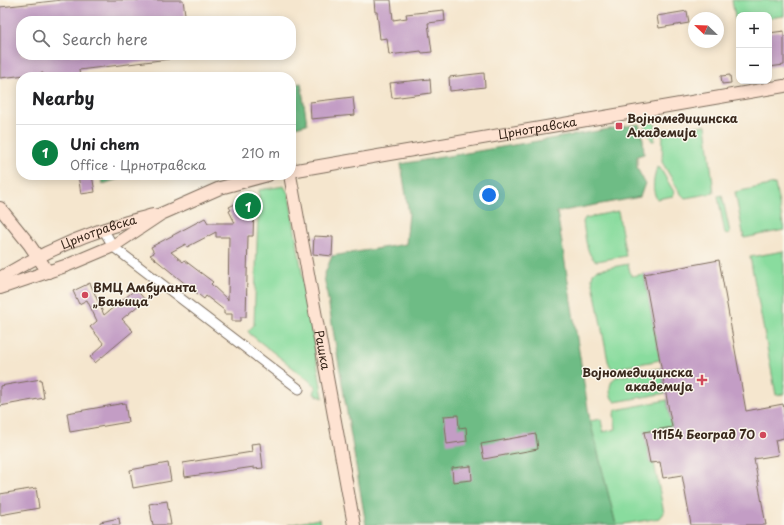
<!DOCTYPE html>
<html lang="en">
<head>
<meta charset="utf-8">
<style>
  :root { --surface:#fff; --page:#f6f6f6; --text:#202124; --muted:#757577; --line:#e0e0e0; --accent:#0b8043 }
  body { margin:0; font-family:"Playpen Sans",sans-serif; background:var(--page); color:var(--text) }
  .controls { position:absolute; right:12px; top:12px; display:grid; overflow:hidden; border-radius:8px; box-shadow:0 2px 10px #0003 }
  .controls button { width:36px; height:36px; display:grid; place-items:center; padding:0; border:0; border-bottom:1px solid var(--line); background:var(--surface); color:var(--text); font:20px sans-serif }
  .compass { position:absolute; left:688px; top:12px; width:36px; height:36px; border-radius:50%; background:var(--surface); box-shadow:0 2px 10px #0003; rotate:293deg }
  .you { position:absolute; left:489px; top:195px; width:14px; height:14px; margin:-10px; border:3px solid #fff; border-radius:50%; background:#1a73e8; box-shadow:0 0 0 6px #1a73e833 }
  .badge { display:grid; place-items:center; width:26px; height:26px; border-radius:50%; background:var(--accent); color:#fff; font-size:13px; font-weight:700 }
  .pin { position:absolute; translate:-50% -50%; border:2px solid #fff; box-shadow:0 1px 4px #0006 }
  .list { margin:0; padding:0; list-style:none }
  h2 { display:flex; justify-content:space-between; align-items:center; height:52px; margin:0; padding:0 16px; font-size:17px }
  h2 small { font-size:13px; font-weight:400; color:var(--muted) }
  .list li { display:grid; grid-template-columns:26px 1fr auto; gap:12px; align-items:center; box-sizing:border-box; height:56px; padding:0 16px; border-top:1px solid var(--line) }
  .list b { display:block; font-size:15px; white-space:nowrap }
  .list p { margin:0; font-size:13px; white-space:nowrap; color:var(--muted) }
  .list em { font-size:13px; font-style:normal; color:var(--muted) }
  .icon { flex:none; width:22px; height:22px; fill:none; stroke:currentColor; stroke-width:2; stroke-linecap:round; stroke-linejoin:round }
  .map { position:relative; flex:none; width:784px; height:525px; overflow:hidden }
  .search { position:absolute; background:var(--surface); box-shadow:0 2px 10px #0003; left:16px; top:16px; width:280px; height:44px; display:flex; align-items:center; gap:10px; box-sizing:border-box; padding:0 14px; border-radius:16px; color:var(--muted); font-size:15px }
  .panel { position:absolute; background:var(--surface); box-shadow:0 2px 10px #0003; left:16px; top:72px; width:280px; height:108px; border-radius:16px }
  .map>svg:first-child { display:block }
  .green { fill:#89dc9e; stroke:#62835e }
  .forest { fill:#6ebc85; stroke:#547352 }
  .building { fill:#c39dc5; fill-rule:evenodd }
  .lines { fill:none; stroke-linecap:round; stroke-linejoin:round }
  .street-casing { stroke:#7c6c5c; stroke-width:11 }
  .secondary-casing { stroke:#7c6c5c; stroke-width:14 }
  .street { stroke:#fff; stroke-width:9 }
  .secondary { stroke:#fee3d2; stroke-width:12 }
  .poi-dot { fill:#d1495b; stroke:#fbf7ec; stroke-width:1.5 }
  .labels { text-anchor:middle; stroke-width:3; stroke-linejoin:round; paint-order:stroke }
  .poi-label { font-size:12px; font-weight:bold; fill:#3b2a1e; stroke:#fbf7ec; text-anchor:start }
  .street-label { font-size:12px; fill:#3b2a1e; stroke:#fbf7ec }
</style>
</head>
<body>
<div class="map">
<svg width="784" height="525" viewBox="0 0 784 525">
  <rect width="100%" height="100%" fill="#fbf7ec"/>
  <filter id="ink" filterUnits="userSpaceOnUse"><feTurbulence type="fractalNoise" baseFrequency=".025" numOctaves="2"/><feDisplacementMap in="SourceGraphic" scale="8" xChannelSelector="R" yChannelSelector="G"/><feConvolveMatrix kernelMatrix="1 2 1 2 8 2 1 2 1" color-interpolation-filters="sRGB"/></filter>
  <filter id="wash" filterUnits="userSpaceOnUse"><feTurbulence type="fractalNoise" baseFrequency=".012" numOctaves="4" result="noise"/><feDisplacementMap in="SourceGraphic" scale="16" xChannelSelector="R" yChannelSelector="G"/><feGaussianBlur stdDeviation="0.9" result="paint"/><feColorMatrix in="noise" values="0 0 0 0 0 0 0 0 0 0 0 0 0 0 0 0 0 1.4 0 .05"/><feComposite in="paint" operator="in"/></filter>
  <g filter="url(#wash)">
    <rect width="100%" height="100%" fill="#f5e6ce"/>
    <path class="green" d="M732,0h52v16l-15,2v-3h-30v8l-3,1z
      M649,122l5,1 2,3 -2,15h-2l-7,-14 1,-3z
      M706,125l8,68 -29,5 -5,-5 -18,-31 1,-32z
      M657,167l3,1 14,24 -1,4 -16,3c-6,-9 -3,-22 0,-32z
      M775,184l9,46 -40,8 -9,-46z
      M284,186l5,9 34,203 -9,-4 2,-8 -66,-52 -2,-3 6,-6 5,-135z
      M722,195l8,38 -5,1 -7,-38z
      M618,211l8,45 -29,5c-11,-3 -12,-28 -14,-39l2,-4z
      M784,251v143l-8,1 -26,-138z
      M628,264l3,12 13,-2 16,86 -47,9 -3,-3 -2,-5 -16,-83 1,-5 4,-3z
      M661,368l5,25 -51,9c-7,-6 -7,-20 1,-25z
      M667,400l5,27 -27,5 5,31h4l10,50 -4,5 -36,6v1h-8l-26,-104 11,-2 2,13 13,-3 -2,-15 2,-4z
      M319,519l1,6h-32z"/>
    <path class="forest" d="M301,83l6,41 -16,4v-43z
      M639,124l4,15 1,15 -7,2v12l8,15 -5,14 -83,15 33,209 26,104h-250l-42,-249 8,-20 74,-12 3,-30 -8,-50z
      M101,175h29l-27,9z"/>
    <g id="blocks">
      <path class="building" d="M62,0h121l3,21h-165v34h148v4l-90,11 1,7h-36l-1,-4 -43,5v-71z
        M374,0h17l2,20 14,-2 -1,-4 38,-4 1,11 -17,2 4,29 -10,1 -1,-2 -32,4 -2,-17 -7,1 -3,-27h-2z
        M687,11l2,12 -30,5 -2,-12z
        M784,31v34l-15,2v-34z
        M484,73l1,14 -35,4 -1,-14z
        M730,75l1,8 -9,1 -1,-8z
        M430,79l1,14 -39,5 -2,-15z
        M353,97l2,18 -44,4 -1,-17z
        M78,175h14l3,17 -14,2z
        M237,203l17,1 -1,32h-5l-2,81h-5v4h-9v-7h-8v-4l-18,-14 -2,3 -54,-44 4,-2 -3,-6 54,-29 3,5h27l-6,-12 2,-1 -2,-3zM216,232v5h13l-1,63 -17,-16 2,-2 -29,-22 -1,2 -12,-10 15,-8 1,3z
        M314,236l19,1 -1,19 -19,-2z
        M719,260l27,151 37,-7 1,7v27l-9,2 3,15 -24,4 12,66h-75l-9,-50 -19,3 -3,-16 -10,1 -6,-31 28,-5 -28,-153z
        M90,283l14,32 32,-26 9,11 -23,19 11,12 -38,32 -5,-6 14,-13 -14,-17 7,-6 -10,-21 -8,4 -6,-13z
        M41,379l3,19 -44,8v-20z
        M125,403l3,19 -58,10 -3,-19z
        M458,415l1,13 7,-1 1,14 -20,3 -3,-28z
        M536,434l2,15 -54,10 -3,-15z
        M260,443l3,25 -9,1v-2l-69,10 -2,-14 69,-11 -1,-8z
        M168,463l3,18 -38,7 -3,-18z
        M471,466l1,14 -19,2 -1,-14z
        M36,488l3,20 -39,7v-21z
        M167,501l4,24h-18l-4,-21z
        M119,518l1,7h-20v-3z"/>
    </g>
  </g>
  <g filter="url(#ink)">
    <use href="#blocks" fill-opacity="0" stroke="#7c6c5c" stroke-width="1"/>
    <g class="lines">
      <defs>
        <path id="street" d="M103,229l10,17 3,3 183,140"/>
        <g id="secondary">
          <path id="s1" d="M291,171l493,-85"/>
          <path id="s2" d="M290,175l64,350"/>
          <path d="M0,208l29,36 19,28"/>
          <path id="s3" d="M0,278c40,-24 81,-43 127,-56 9,-2 17,-5 26,-7"/>
          <path d="M0,288l68,-23 45,-19 48,-32 59,-26 48,-13"/>
        </g>
      </defs>
      <use href="#street" class="street-casing"/>
      <use href="#secondary" class="secondary-casing"/>
      <use href="#street" class="street"/>
      <use href="#secondary" class="secondary"/>
    </g>
  </g>
  <g class="poi-dot">
    <rect x="615" y="122" width="8" height="8" rx="2"/>
    <circle cx="85" cy="295" r="4"/>
    <path d="M700 374h4v4h4v4h-4v4h-4v-4h-4v-4h4z"/>
    <circle cx="763" cy="435" r="4"/>
  </g>
  <g class="labels">
    <g class="poi-label">
      <text x="627" y="123">Војномедицинска<tspan x="627" dy="14">Академија</tspan></text>
      <text x="93" y="292">ВМЦ Амбуланта<tspan x="93" dy="14">„Бањица”</tspan></text>
      <text x="693" y="377" text-anchor="end">Војномедицинска<tspan x="693" dy="14">академија</tspan></text>
      <text x="755" y="439" text-anchor="end">11154 Београд 70</text>
    </g>
    <g class="street-label">
      <text dy="4" stroke="none"><textPath href="#s1" startOffset="250">Црнотравска</textPath></text>
      <text dy="4" stroke="none"><textPath href="#s3" startOffset="109">Црнотравска</textPath></text>
      <text dy="4" stroke="none"><textPath href="#s2" startOffset="178">Рашка</textPath></text>
    </g>
  </g>
</svg>
<div class="controls">
<button>+</button>
<button>−</button>
</div>
<svg class="compass" viewBox="-18 -18 36 36"><path d="M0-13l5 13h-10z" fill="#e53935"/><path d="M0 13l5-13h-10z" fill="#757577"/></svg>
<div class="you"></div>
<div class="pin badge" style="left:248px;top:206px">1</div>
<div class="search"><svg class="icon" aria-label="search" viewBox="0 0 24 24"><circle cx="10" cy="10" r="6"/><path d="M15 15l6 6"/></svg>Search here</div>
<section class="panel">
<h2>Nearby<small></small></h2>
<ul class="list">
<li><span class="badge">1</span><div><b>Uni chem</b><p>Office · Црнотравска</p></div><em>210 m</em></li>
</ul>
</section>
</div>
</body>
</html>
